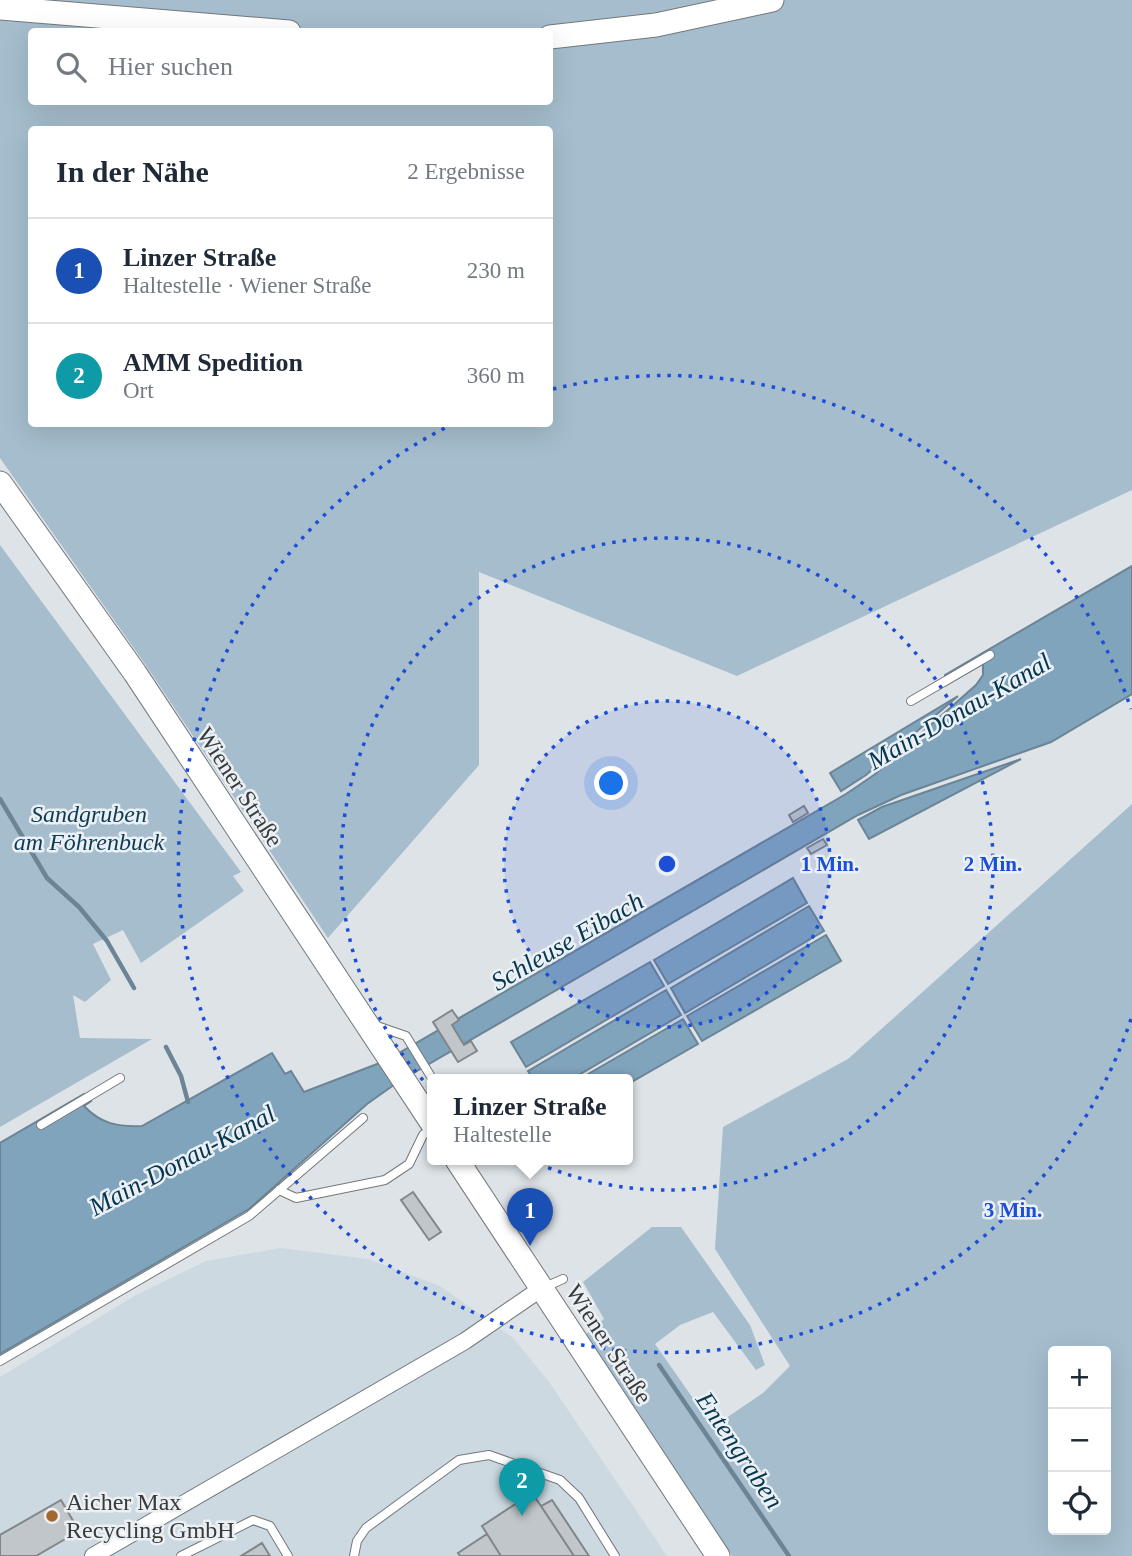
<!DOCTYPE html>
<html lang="de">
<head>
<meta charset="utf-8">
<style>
  :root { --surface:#fff; --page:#f2f2f3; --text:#1f2937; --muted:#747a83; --line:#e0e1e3; --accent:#7c3aed }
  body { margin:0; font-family:Georgia,serif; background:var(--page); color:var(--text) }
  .controls { position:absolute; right:21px; bottom:21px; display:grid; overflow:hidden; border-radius:7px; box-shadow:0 7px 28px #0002 }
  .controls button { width:63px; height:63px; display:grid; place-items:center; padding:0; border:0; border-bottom:2px solid var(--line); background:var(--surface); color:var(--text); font:35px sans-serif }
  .you { position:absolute; left:612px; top:784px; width:24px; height:24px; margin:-18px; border:5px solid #fff; border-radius:50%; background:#1a73e8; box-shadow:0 0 0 10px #1a73e833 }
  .badge { display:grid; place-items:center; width:46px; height:46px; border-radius:50%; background:var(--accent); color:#fff; font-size:23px; font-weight:700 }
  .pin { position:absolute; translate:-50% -58px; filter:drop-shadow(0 2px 4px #0008) }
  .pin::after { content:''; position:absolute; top:37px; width:24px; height:21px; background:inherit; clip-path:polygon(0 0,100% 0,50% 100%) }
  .popup { position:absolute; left:427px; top:1074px; width:206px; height:91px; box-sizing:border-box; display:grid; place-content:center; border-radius:7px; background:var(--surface); filter:drop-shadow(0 2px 5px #0005); font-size:23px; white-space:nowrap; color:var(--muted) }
  .popup b { font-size:26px; color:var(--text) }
  .popup::after { content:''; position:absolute; left:50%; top:100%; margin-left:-14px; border:14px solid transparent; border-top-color:var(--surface) }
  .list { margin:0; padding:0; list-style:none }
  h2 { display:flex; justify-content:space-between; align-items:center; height:91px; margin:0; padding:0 28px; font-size:30px }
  h2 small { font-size:23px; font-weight:400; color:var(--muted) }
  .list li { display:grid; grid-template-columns:46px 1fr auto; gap:21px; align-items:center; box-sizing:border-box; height:105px; padding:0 28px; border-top:2px solid var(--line) }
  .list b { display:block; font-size:26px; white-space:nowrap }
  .list p { margin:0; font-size:23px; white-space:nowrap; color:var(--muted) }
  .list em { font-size:23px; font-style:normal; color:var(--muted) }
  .icon { flex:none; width:38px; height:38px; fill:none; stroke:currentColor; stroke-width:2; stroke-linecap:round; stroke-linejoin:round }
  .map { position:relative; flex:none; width:1132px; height:1556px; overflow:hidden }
  .search { position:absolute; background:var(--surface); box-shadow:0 7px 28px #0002; left:28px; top:28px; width:525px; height:77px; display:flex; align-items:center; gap:18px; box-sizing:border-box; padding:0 24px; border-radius:7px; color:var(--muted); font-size:26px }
  .panel { position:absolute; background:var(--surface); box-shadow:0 7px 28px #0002; left:28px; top:126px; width:525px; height:301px; border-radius:7px }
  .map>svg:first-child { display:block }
  .built { fill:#ccd9e1 }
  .green { fill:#a5bdcd; fill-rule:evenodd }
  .water { fill:#81a4bd; stroke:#6b8496; stroke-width:2 }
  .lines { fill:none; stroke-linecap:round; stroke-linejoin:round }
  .stream { stroke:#6b8496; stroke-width:4.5 }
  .building { fill:#c0c6c9; stroke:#808689; stroke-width:2 }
  .lane-casing { stroke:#73787c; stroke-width:10 }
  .street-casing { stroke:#73787c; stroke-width:18 }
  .secondary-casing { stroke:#73787c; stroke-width:25 }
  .lane { stroke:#fff; stroke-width:8 }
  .street { stroke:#fff; stroke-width:16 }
  .secondary { stroke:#fff; stroke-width:23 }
  .ring { fill:none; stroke:#1d4ed8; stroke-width:3.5; stroke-dasharray:3.5 7 }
  .poi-dot { fill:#a6662f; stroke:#ebf0f4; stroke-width:2.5 }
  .labels { text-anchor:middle; stroke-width:5; stroke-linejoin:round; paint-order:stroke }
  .street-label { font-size:24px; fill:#383a3c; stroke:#ebf0f4 }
  .park-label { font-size:24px; font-style:italic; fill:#0d3b55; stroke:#ebf0f4 }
  .poi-label { font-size:24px; fill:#383a3c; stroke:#ebf0f4; text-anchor:start }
  .water-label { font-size:26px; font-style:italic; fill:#063650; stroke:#ebf0f4 }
  .centre { fill:#1d4ed8; stroke:#ebf0f4; stroke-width:3.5 }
  .ring-label { font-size:21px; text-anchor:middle; font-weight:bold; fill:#1d4ed8; stroke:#ebf0f4; stroke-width:5; stroke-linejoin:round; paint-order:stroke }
</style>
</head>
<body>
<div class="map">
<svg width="1132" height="1556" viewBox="0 0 1132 1556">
  <rect width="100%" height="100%" fill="#dde3e7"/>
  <path class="built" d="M281,1248l87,11 72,27 73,52 36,44 118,174h-667v-179l138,-83 68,-33z"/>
  <path class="green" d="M0,0h1132v490l-395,186 -258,-104v193l-151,173 -183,-274 -145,-206zM32,32h518v70h-518zM32,130h518v294h-518z
    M0,545l241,327 -8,4 11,15 -103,72 -18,-33 -30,14 18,36 -26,22 -12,-7 7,43 72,1 -152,88z
    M1132,804v752h-400l-147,-221 19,-16 -21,-37 69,-55h29l69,98 15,40 -9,5 -43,-58 -33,13 -25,19 58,83 50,-34 27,-27 -75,-117 8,-122 125,-68zM1053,1351h53v179h-53z"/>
  <path class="water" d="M1132,566v128l-81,48 -150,53 -43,20 -460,267 -31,22 -118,105 -249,145v-211l84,-49 7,7 -7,5c17,18 34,21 58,20l130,-73 13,21 6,-3 13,21 81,-31 461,-267 28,-19 102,-90 7,-10v-11l-37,21 -1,-10z
    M958,696l-92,79 -25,16 -11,-18z
    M1021,759l-152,80 -11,-19 24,-13z
    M793,878l14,25 -139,81 -14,-24z
    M809,906l15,25 -139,82 -14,-25z
    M826,935l15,26 -139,80 -15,-25z
    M650,962l14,24 -138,81 -15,-25z
    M666,990l15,25 -111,65h-36l-6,-9z
    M683,1019l15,25 -70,40v-4h-50z"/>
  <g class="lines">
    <path class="stream" d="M0,799l47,79 32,29 28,34 27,47
      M166,1047l15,29 7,26
      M659,1365l130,191"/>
  </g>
  <path class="building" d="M804,806l4,7 -15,9 -4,-7z
    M823,839l4,6 -16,9 -4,-6z
    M452,1010l7,10 -7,5 12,20 7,-4 6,10 -19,11 -25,-40z
    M413,1192l28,40 -12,8 -28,-40z
    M532,1493l9,13 33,50h-73l-19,-30z
    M61,1500l18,31 -43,25h-36v-21z
    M552,1500l37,56h-15l-33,-50z
    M487,1534l14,22h-41l-2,-3z
    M262,1543l8,13h-29z"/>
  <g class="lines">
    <defs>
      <path id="lane" d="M911,701l79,-46
        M374,1025l32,11 27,44
        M41,1125l79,-47
        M279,1190l17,8 89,-18 24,-16 14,-29 9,-7
        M543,1288l20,-9
        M0,1361l249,-145 114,-98
        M181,1556l72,-36 17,6 18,30
        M354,1556l3,-15 9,-13 93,-68 30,-5 71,25 19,18 36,58"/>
      <path id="street" d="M93,1556l372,-215 77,-53"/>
      <path id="secondary" d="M0,8l289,24
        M550,37l106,-12 116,-25
        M0,483l135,190 297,450
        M457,1160l261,396"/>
    </defs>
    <use href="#lane" class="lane-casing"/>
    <use href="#street" class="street-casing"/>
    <use href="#secondary" class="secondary-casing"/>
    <use href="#lane" class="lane"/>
    <use href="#street" class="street"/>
    <use href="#secondary" class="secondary"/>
  </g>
  <circle cx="667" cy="864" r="163" fill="#1d4ed8" fill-opacity=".12"/>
  <g class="ring">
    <circle cx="667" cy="864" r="163"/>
    <circle cx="667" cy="864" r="326"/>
    <path d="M1131 1019A489 489 0 1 1 453 424M553 389A489 489 0 0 1 1131 709"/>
  </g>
  <circle class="poi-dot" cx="52" cy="1516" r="7"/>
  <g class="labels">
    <g class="street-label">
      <text transform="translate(240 787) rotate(57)" y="8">Wiener Straße</text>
      <text transform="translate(609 1344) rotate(57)" y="8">Wiener Straße</text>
    </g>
    <g class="park-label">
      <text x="89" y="822">Sandgruben<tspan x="89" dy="28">am Föhrenbuck</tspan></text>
    </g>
    <g class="poi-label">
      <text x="66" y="1510">Aicher Max<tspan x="66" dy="28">Recycling GmbH</tspan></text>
    </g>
    <g class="water-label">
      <text transform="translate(959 711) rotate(-30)" y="9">Main-Donau-Kanal</text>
      <text transform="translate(567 941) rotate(-30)" y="9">Schleuse Eibach</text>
      <text transform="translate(182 1160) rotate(-28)" y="9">Main-Donau-Kanal</text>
      <text transform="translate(740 1450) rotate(56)" y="9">Entengraben</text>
    </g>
  </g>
  <circle cx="667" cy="864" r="10" class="centre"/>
  <g class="ring-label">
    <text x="830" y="871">1 Min.</text>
    <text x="993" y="871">2 Min.</text>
    <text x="1013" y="1217">3 Min.</text>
  </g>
</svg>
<div class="controls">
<button>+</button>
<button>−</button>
<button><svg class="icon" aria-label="locate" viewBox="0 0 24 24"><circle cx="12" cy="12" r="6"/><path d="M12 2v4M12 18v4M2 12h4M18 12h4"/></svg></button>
</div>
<div class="you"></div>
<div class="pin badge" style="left:530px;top:1246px;background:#1a4fb4">1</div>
<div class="popup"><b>Linzer Straße</b>Haltestelle</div>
<div class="pin badge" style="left:522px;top:1516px;background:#0f9aa8">2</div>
<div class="search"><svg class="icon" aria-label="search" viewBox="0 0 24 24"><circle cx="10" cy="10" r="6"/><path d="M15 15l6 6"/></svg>Hier suchen</div>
<section class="panel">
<h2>In der Nähe<small>2 Ergebnisse</small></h2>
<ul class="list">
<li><span class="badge" style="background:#1a4fb4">1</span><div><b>Linzer Straße</b><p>Haltestelle · Wiener Straße</p></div><em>230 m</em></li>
<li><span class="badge" style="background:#0f9aa8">2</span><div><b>AMM Spedition</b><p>Ort</p></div><em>360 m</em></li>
</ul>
</section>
</div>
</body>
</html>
